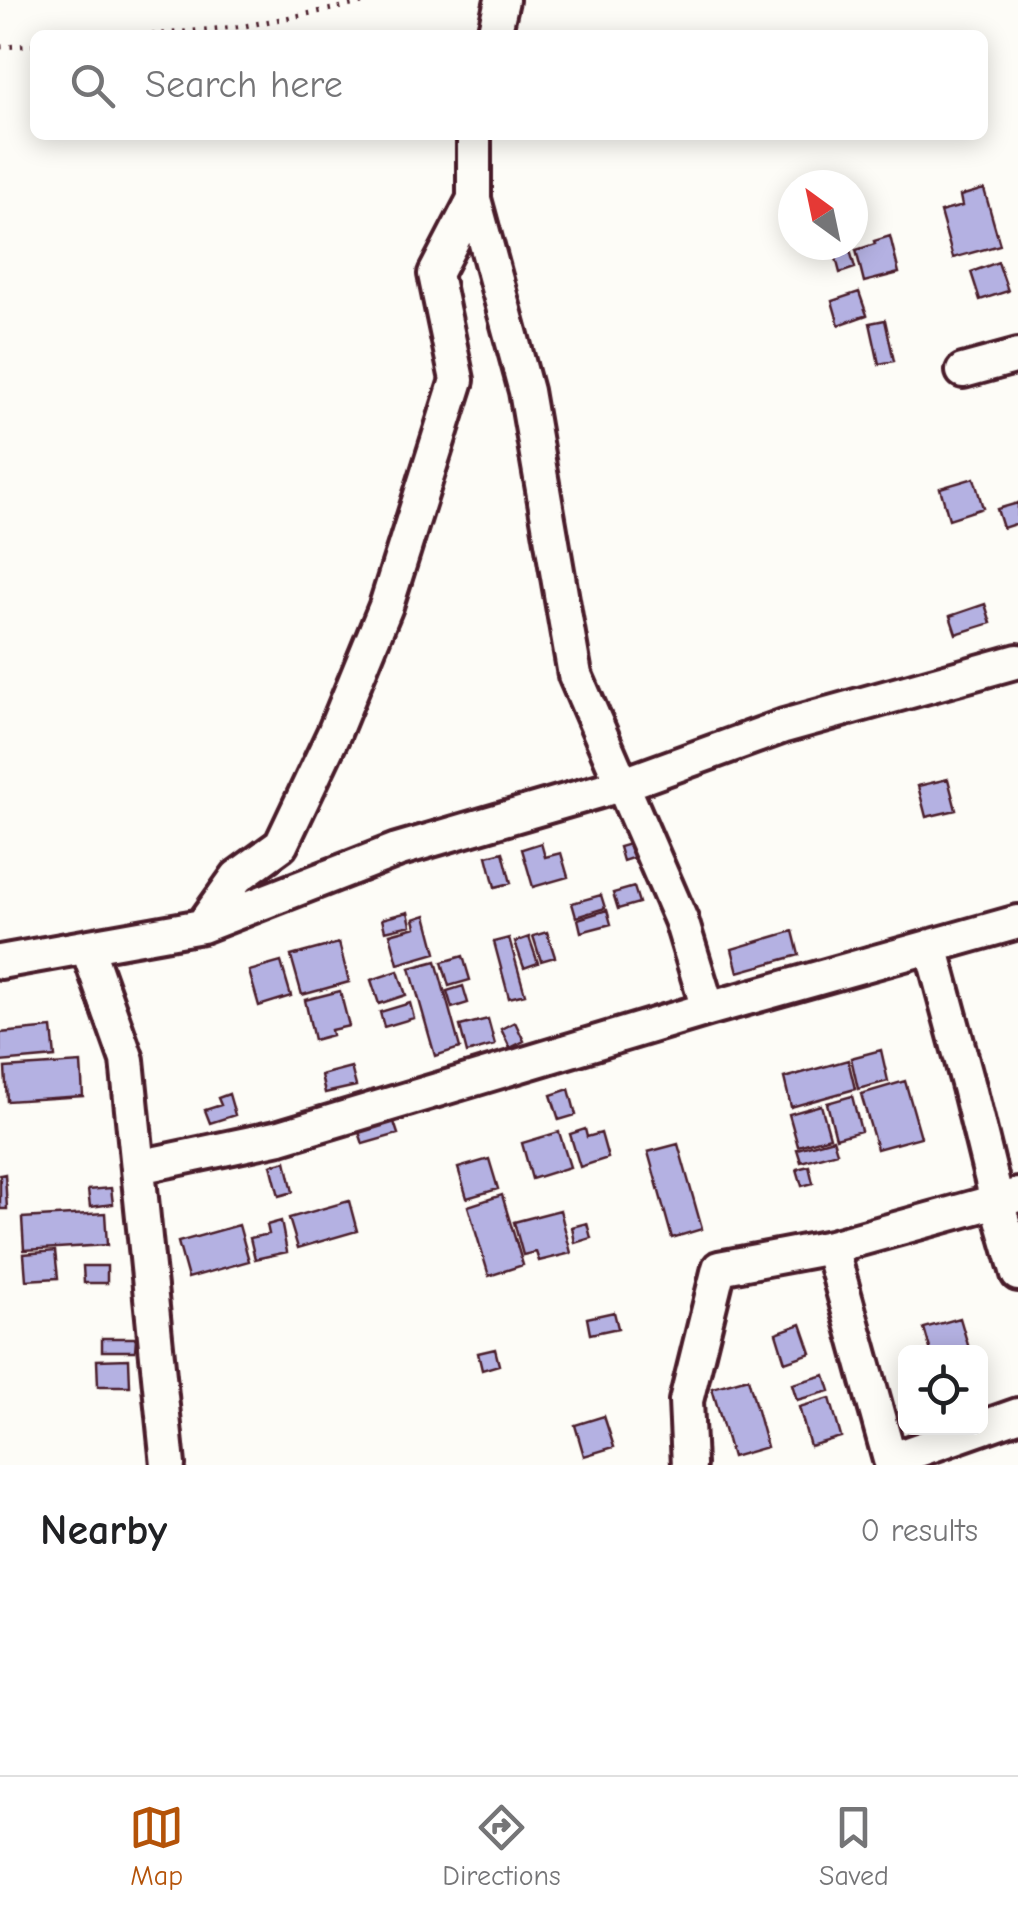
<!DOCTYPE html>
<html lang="en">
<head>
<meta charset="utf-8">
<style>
  :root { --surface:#fff; --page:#f2f2f2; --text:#202124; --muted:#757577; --line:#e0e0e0; --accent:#b45309 }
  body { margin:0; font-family:"Comic Neue",sans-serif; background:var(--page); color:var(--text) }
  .controls { position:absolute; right:30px; bottom:30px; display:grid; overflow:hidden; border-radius:15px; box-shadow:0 5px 25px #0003 }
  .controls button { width:90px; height:90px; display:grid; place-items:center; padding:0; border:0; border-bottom:2px solid var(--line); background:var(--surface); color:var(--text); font:50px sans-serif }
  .compass { position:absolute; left:778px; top:170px; width:90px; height:90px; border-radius:50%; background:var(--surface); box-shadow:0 5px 25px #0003; rotate:327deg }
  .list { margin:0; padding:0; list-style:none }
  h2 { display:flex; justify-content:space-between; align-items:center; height:130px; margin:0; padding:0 40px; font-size:42px }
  h2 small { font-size:32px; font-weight:400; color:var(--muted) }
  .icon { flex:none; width:55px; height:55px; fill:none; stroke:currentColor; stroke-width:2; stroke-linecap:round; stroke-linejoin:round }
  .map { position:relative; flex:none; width:1018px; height:1465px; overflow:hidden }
  .search { position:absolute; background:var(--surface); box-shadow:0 5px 25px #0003; left:30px; right:30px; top:30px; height:110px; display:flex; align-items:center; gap:25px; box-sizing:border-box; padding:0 35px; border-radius:15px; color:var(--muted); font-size:38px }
  .sheet { height:310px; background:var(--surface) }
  nav { display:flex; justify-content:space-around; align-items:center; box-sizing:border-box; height:140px; border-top:2px solid var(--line); background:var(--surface); font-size:28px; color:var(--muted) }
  nav a { display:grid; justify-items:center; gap:5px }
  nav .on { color:var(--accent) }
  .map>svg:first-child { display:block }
  .building { fill:#b4b1e2; stroke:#4a1f2b; stroke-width:2.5 }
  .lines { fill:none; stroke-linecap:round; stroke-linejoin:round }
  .street-casing { stroke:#4a1f2b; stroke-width:40 }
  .path { stroke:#4a1f2b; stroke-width:5; stroke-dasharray:2.5 8; stroke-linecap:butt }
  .street { stroke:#fdfcf7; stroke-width:32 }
</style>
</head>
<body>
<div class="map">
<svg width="1018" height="1465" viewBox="0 0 1018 1465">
  <rect width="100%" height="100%" fill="#fdfcf7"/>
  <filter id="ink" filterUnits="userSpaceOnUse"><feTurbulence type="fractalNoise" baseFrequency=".01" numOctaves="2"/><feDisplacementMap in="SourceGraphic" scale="20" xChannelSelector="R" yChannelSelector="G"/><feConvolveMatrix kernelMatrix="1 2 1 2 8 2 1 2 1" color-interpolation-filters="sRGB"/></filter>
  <g filter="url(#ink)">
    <path class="building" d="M984,189l16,56 -47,13 -13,-46 22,-6 -2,-10z
      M890,236l9,37 -35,9 -8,-32 19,-6 -1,-3z
      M850,250l5,18 -15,5 -5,-19z
      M998,262l10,29 -28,9 -9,-28z
      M859,292l8,23 -28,10 -7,-24z
      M885,320l9,41 -15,3 -9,-41z
      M974,478l9,30 -34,11 -9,-31z
      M1018,503v20l-15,5 -6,-19z
      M985,604l6,19 -35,11 -6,-18z
      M948,779l8,31 -30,7 -8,-31z
      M541,843l4,14 16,-4 7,24 -35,10 -11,-38z
      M633,843l5,13 -15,5 -4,-14z
      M503,852l8,31 -16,4 -8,-31z
      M634,887l5,16 -21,6 -5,-16z
      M601,895l4,13 -29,9 -4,-14z
      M607,910l4,14 -30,8 -3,-13z
      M408,912l3,13 -26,6 -3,-12z
      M426,915l10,38 -38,11 -8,-30 26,-7 -2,-8z
      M793,931l6,24 -61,17 -6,-23z
      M547,932l8,25 -14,4 -8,-25z
      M529,937l9,26 -14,5 -9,-26z
      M509,938l16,56 -16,4 -15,-56z
      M339,943l10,39 -47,13 -11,-39z
      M463,956l7,24 -21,6 -7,-24z
      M436,961l24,87 -25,8 -25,-88z
      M281,962l10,34 -32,10 -10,-35z
      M398,971l8,24 -27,9 -8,-24z
      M463,986l5,17 -16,5 -5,-17z
      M340,991l9,35 -18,4 1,5 -18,5 -9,-40z
      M410,1003l4,15 -30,9 -4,-15z
      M488,1019l7,26 -28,8 -7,-27z
      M515,1022l9,19 -14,7 -9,-19z
      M52,1028l3,29 -55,5v-29z
      M881,1050l7,31 -30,8 -7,-31z
      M848,1060l7,29 -64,18 -7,-29z
      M81,1063l2,33 -76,5 -2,-33z
      M351,1067l5,19 -31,7 -4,-18z
      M905,1081l16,56 -44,12 -16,-55z
      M569,1089l7,26 -17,5 -8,-25z
      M229,1094l6,21 -25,8 -5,-13 16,-5 -3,-7z
      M852,1096l9,35 -25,7 -9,-35z
      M821,1105l9,32 -32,9 -9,-32z
      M393,1119l5,15 -35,10 -5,-15z
      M585,1129l2,8 14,-4 7,25 -28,9 -10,-33z
      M559,1132l11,35 -38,12 -10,-36z
      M833,1139l4,13 -36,10 -4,-13z
      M678,1144l24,85 -30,9 -24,-86z
      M489,1159l9,30 -31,9 -9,-30z
      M286,1161l7,31 -14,4 -8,-31z
      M809,1166l4,17 -11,3 -5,-17z
      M5,1174l2,35h-7v-34z
      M111,1188l2,16 -23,3 -2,-17z
      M502,1195l21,70 -34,11 -21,-70z
      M349,1201l8,30 -59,17 -9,-30z
      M560,1210l11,43 -32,8 -3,-9 -13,3 -9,-33z
      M105,1213l2,32 -83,5 -2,-32z
      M281,1221l6,31 -32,7 -5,-21 19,-4 -2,-9z
      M587,1223l4,15 -16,5 -3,-16z
      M239,1225l10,36 -61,17 -10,-36z
      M55,1251l3,27 -32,2 -2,-26z
      M83,1266h24v17h-23z
      M614,1312l4,16 -28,6 -3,-16z
      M960,1318l10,34h-39l-7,-24z
      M801,1324l10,29 -26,9 -9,-29z
      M102,1338h34l-1,13h-33z
      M495,1349l4,16 -17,5 -4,-17z
      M129,1359l1,27h-32l-1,-26z
      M825,1375l5,16 -33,9 -5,-16z
      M748,1378l19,69 -35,10 -20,-69z
      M830,1398l11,39 -31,9 -11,-39z
      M604,1416l10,31 -30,9 -9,-31z"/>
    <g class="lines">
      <defs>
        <path id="street" d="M494,35l8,-35
          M474,135v64l52,192 49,284 106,245 27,89
          M963,371l55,-15
          M202,926l35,-49 44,-32 53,-112 52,-127 71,-226 -22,-106 39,-75
          M931,946l38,141 28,114 21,-6
          M87,947l40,113 41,405
          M0,962l202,-36 195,-76 227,-66 160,-58 234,-65
          M138,1167l142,-30 428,-128 310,-87
          M831,1247l166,-46 21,73
          M689,1465l-3,-64 33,-133 112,-21 59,213 128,-45"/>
      </defs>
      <use href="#street" class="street-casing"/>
      <path class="path" d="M152,35l93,-9 133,-26
        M0,47l35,-2"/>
      <use href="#street" class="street"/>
    </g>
  </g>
</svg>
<div class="controls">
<button><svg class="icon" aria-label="locate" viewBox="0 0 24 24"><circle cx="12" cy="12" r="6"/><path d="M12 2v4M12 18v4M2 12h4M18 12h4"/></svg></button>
</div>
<svg class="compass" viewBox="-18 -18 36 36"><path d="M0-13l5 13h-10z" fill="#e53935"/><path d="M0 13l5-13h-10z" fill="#757577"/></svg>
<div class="search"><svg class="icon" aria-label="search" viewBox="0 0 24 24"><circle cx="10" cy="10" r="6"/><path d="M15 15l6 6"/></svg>Search here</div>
</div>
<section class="sheet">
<h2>Nearby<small>0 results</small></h2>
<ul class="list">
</ul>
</section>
<nav>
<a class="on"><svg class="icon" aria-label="map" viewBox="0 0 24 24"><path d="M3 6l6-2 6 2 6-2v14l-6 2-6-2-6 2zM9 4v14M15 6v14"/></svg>Map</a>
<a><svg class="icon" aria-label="directions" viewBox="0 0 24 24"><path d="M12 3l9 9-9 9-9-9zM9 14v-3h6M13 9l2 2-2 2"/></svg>Directions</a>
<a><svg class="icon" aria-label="saved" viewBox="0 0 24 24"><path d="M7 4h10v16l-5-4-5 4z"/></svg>Saved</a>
</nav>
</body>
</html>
